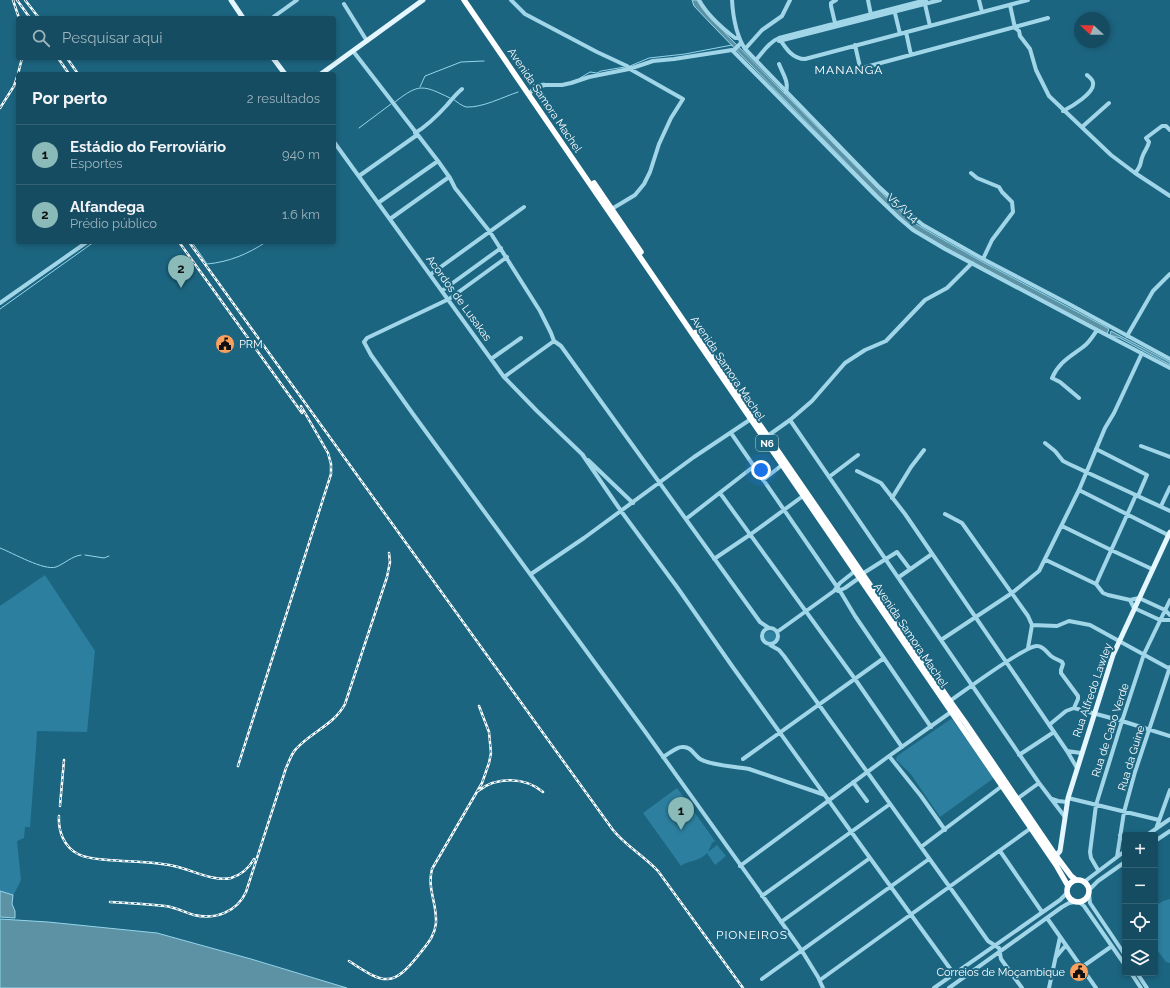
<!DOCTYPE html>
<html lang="pt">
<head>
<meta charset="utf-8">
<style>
  :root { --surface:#154c61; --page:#1e5367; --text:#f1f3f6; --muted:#9db4bd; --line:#346376; --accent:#8bbbb9 }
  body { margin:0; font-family:Raleway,sans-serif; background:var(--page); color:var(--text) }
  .controls { position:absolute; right:12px; bottom:12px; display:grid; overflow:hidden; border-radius:4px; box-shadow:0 2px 6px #0003 }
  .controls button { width:36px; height:36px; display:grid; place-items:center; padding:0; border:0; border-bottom:1px solid var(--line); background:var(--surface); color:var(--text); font:20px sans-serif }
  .compass { position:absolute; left:1074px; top:12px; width:36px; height:36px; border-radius:50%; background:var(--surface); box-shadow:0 2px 6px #0003; rotate:292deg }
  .you { position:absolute; left:761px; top:470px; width:14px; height:14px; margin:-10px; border:3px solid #fff; border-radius:50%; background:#1a73e8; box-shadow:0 0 0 6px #1a73e833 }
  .badge { display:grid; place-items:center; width:26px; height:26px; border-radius:50%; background:var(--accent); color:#111; font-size:13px; font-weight:700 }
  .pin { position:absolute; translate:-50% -33px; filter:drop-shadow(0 1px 2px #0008) }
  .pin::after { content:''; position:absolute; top:21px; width:14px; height:12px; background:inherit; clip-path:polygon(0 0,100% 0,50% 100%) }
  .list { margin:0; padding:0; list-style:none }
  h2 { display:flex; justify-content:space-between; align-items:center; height:52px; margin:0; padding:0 16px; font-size:17px }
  h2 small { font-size:13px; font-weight:400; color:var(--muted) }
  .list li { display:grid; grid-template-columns:26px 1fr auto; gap:12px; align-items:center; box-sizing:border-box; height:60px; padding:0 16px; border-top:1px solid var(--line) }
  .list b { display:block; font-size:15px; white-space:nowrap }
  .list p { margin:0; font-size:13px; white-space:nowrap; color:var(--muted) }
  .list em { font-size:13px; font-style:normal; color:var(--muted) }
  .icon { flex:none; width:22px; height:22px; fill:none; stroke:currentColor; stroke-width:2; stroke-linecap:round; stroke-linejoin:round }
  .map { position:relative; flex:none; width:1170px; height:988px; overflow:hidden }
  .search { position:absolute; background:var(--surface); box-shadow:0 2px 6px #0003; left:16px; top:16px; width:320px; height:44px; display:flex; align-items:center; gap:10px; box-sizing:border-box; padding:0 14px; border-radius:4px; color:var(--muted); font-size:15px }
  .panel { position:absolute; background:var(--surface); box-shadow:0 2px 6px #0003; left:16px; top:72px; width:320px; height:172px; border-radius:4px }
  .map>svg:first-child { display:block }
  .green { fill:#2c7f9e }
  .water { fill:#5d92a5; stroke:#94d5eb }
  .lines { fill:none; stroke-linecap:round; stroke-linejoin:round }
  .stream { stroke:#94d5eb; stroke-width:1 }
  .minor { stroke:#a1d6e9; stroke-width:4 }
  .major { stroke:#e4f6fe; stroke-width:5 }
  .highway { stroke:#fff; stroke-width:5.5 }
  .rail-casing { stroke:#fff; stroke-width:2.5 }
  .rail { stroke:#1c6581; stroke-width:1; stroke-dasharray:3; stroke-linecap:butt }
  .labels { text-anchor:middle; stroke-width:4; stroke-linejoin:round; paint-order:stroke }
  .shield { fill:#1c6581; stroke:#bbd1d9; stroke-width:1 }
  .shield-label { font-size:10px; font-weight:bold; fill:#fff }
  .street-label { font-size:11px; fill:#fff; stroke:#1c6581 }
  .poi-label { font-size:11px; fill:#fff; stroke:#1c6581; text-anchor:start }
  .neighbourhood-label { font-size:12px; letter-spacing:1px; fill:#fff; stroke:#1c6581 }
</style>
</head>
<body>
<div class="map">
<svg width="1170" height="988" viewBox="0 0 1170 988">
  <rect width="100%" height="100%" fill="#1c6581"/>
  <path class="green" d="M45,575l50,76 -8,81 -50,-1 -1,17 -6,79h-5l-1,11 -7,3 4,39 -8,16 -13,-5v-285z
    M764 637a6 6 0 1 1 12 0a6 6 0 1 1-12 0Z
    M951,719l2,1 41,58 -54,39 -30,-44 -14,-13 1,-4z
    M677,788l38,53 -3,2 -4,9 9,-7 9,11 -11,9 -8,-12c-8,9 -18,7 -26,13l-38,-53z
    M1170,899v64l-4,-1 -11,-15v-41l8,-5z"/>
  <path class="water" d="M692,0h5l4,6 29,32 160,163 23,21 13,8 55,31 123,65 5,3 -2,5 -161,-86 -29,-17 -19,-15 -185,-190 -19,-20z
    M1111,331l59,31v3l-50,-27 -10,-3z
    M0,891l13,4 -1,9 3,7v7l-15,-1z
    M0,919l48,3 109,11 94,26 96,29h-347z"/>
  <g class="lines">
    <path class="stream" d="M630,66l19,-8 36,-4 47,-9
      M580,78l10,-6 7,1 4,-2 24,-4
      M533,85l11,-2
      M420,87l5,-11 36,-14 23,-1
      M453,99c4,3 9,7 13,8 16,1 37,-10 52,-15
      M395,102c24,-19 28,-17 55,-4
      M359,128l32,-24
      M192,242l15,22c22,-2 41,-10 59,-22
      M0,309l94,-67
      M0,548c13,5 44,23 56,19 8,-3 16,-11 25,-12
      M85,555l19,3 5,-2"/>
    <path class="minor" d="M511,0l14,14 72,38 30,14 3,3 53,30 -12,19 -12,26 -9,28 -6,12 -9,11 -25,15
      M699,0c8,15 23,28 36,38h4
      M732,0c1,17 4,35 13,49l133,137 25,23 20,16 60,34 86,45 101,55
      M868,0l3,15
      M979,0l3,12
      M344,4l23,37
      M925,4l5,22
      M1010,5l5,23 4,3 1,5 10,13 6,21 13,26 62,59 24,18 35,23
      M894,9l6,25
      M272,18l25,-18
      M835,23l-4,-17v-3l5,-3
      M906,32l5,23
      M779,38c6,9 13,21 26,21l223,-59
      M779,41l161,-41
      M855,45l5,22 2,1 186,-50
      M745,49l17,-19 20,-14 8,-16
      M353,51l85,110 12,17 5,10 35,44 50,79 11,22 3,8 7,5 199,276 9,6
      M733,51l143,145 23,22 14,12 32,19 152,81
      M733,51l8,-8
      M756,60c7,-8 13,-18 23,-22l147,-38
      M779,64c4,10 10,18 7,28
      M531,92l3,-4 11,-3h17l9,-2 18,-6 40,-8 24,-8 21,-2 58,-9 1,1
      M1063,111c8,-4 32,-18 30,-28 0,-4 -4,-6 -6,-8
      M1082,127l27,-24
      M415,133c12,-7 23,-18 32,-28 5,-6 9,-11 15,-16
      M334,142l170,235 33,34 46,44
      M971,173l6,5 22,9 3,5 10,10 1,10 -21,28 -9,19
      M1135,173c8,-9 4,-9 8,-18 2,-5 5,-8 6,-13l-3,-4 16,-12h4l4,4
      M359,176l58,-41
      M378,203l60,-42
      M390,219l59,-42
      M507,257l-58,42 -82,39 -3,4 7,13 42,59 231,316 158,221 16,26 5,11
      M431,274l93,-67
      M443,290l58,-42
      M0,303l87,-61
      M1127,336l26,-45 17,-17
      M491,359l30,-21
      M504,377l50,-36
      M1079,398l-19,-16 -8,-4c7,-16 18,-21 31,-31 6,-4 10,-11 14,-17l73,38
      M790,420l249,363 26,34
      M731,433l109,158 15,25 76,111
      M766,437l24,-17 22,-19 33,-38 20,-13 21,-9 39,-41 22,-12 25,-25
      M1045,443l10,8 8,10 6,3 101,47
      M1141,446l29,11
      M1096,449l51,26 -9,21
      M582,454l39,57 56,76 55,79 138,192 -89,64
      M588,460l45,43
      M857,471l24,12 24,31 162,237 10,17
      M829,477l29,-22
      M763,480l19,-15
      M1079,490l91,46
      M720,493l135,186 47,68
      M892,498l19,-31 13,-17
      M1161,506l9,-19
      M945,514l17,9 66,93 4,9 -4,23
      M686,519l67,-52
      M1062,526l49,24 41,19
      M714,559l37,-25 52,-38
      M1046,560l50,24 7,9 5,2 22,5 9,-2 26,12 5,5
      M531,574l53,-36 110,-81 57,-38
      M862,574l35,-22 13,17
      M899,577l33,-23
      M1096,584l40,-89
      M838,591l7,-3 14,-10
      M1130,600l4,8 26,12h10
      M1032,625l25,1 12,-5 21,4 80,44
      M762 636a8 8 0 1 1 16 0a8 8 0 1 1-16 0Z
      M777,632l57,-41 6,-8 15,-12
      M941,640l71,-47 27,-22 40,-81 26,-62 9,-15 28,-60
      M770,645l9,5 5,6 180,251 24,34 11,7 2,11 21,29
      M950,701c13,-9 76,-56 87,-55 7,0 10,7 14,10 4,3 8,4 11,6l1,2 -2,6v3l17,23v3l-4,9
      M1049,725l17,-14 8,-3 48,13 48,15
      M1067,751l14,2
      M1019,755l35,-23
      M889,756l32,40 24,34
      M663,757c6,-3 13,-10 19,-10 9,-1 12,8 18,12 12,7 35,7 49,10l76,26
      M743,759l141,-101
      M853,782l14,19
      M1068,798l91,22
      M1017,799l22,-16
      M1052,799l6,2 9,1
      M1156,829l14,-39
      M1120,835l5,6
      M1147,835l23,-16
      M1155,841l15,-10
      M921,847l81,-61
      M1000,851l42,61
      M1117,857l7,-45 11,-40 35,-105
      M870,858l84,116
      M740,866l149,-110 62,-44
      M1098,870l-7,-12 -1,-6 6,-47 26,-84 22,-67 26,-54
      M1084,882l41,-31
      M1089,890l9,-9 27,-19
      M1089,894l1,9 35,52
      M762,896l128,-92
      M1079,902l5,4 41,59
      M1047,918l49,70
      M1056,957l10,-12
      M1082,967l30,-21
      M1131,973l10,15
      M1137,973l10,15
      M762,979l167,-120
      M820,980l211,-152
      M934,988l126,-88 7,-7
      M949,988l113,-81 7,-4 6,-1
      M1049,988l11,-51"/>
    <path class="major" d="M231,0l12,18
      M273,58l12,16
      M321,74l102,-74
      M1054,858l6,-7 8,-53 45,-143 57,-123"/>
    <path class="highway" d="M464,0l538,786 54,79 12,21
      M594,183l47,69
      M696,332l254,369 15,21 91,134 15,20 5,4
      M1067 891a11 11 0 1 1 22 0a11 11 0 1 1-22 0Z"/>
    <defs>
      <path id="rail" d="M13,0l6,18
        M17,0l13,18
        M25,0l14,18
        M58,58l11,16
        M67,58l11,16
        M18,74l4,-16
        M0,108l14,-22 4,-12
        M179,242l123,171
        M189,242l424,588c13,16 31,26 45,41l85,117
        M238,766l93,-292v-10l-3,-11 -27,-47
        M478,791c19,-15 47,-14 65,1
        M60,806l4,-46
        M59,816c-1,15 5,31 19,38 9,5 20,5 30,6 23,2 48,1 70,7 16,4 37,15 53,11 10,-3 18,-10 23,-19
        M110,902c18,1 36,2 55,4 10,1 19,6 29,9 21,5 43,-3 52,-23l40,-124c3,-6 5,-14 10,-19 15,-17 38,-24 49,-45l42,-127 3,-15 -1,-9
        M349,961c36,24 44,27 72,-9 7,-9 14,-17 15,-29 1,-20 -9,-34 -4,-54l50,-86 7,-20 2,-10 -2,-21 -10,-26"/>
    </defs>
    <use href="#rail" class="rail-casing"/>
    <use href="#rail" class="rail"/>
  </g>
  <defs>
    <symbol id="civic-disc" viewBox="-11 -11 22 22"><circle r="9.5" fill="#faa15e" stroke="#1c6581"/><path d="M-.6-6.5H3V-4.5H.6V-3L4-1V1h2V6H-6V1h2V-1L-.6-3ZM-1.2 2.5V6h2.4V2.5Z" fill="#111"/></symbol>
  </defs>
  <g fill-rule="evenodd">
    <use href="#civic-disc" x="214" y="333" width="22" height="22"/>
    <use href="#civic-disc" x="1068" y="961" width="22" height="22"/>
  </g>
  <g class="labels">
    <rect class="shield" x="756" y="435" width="22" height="16" rx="3"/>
    <g class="shield-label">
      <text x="767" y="447">N6</text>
    </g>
    <g class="street-label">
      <text transform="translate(545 100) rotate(56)" y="4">Avenida Samora Machel</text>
      <text transform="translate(903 208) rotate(42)" y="4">V5/V14</text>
      <text transform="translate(459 298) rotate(54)" y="4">Acordos de Lusakas</text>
      <text transform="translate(728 368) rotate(56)" y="4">Avenida Samora Machel</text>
      <text transform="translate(911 635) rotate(56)" y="4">Avenida Samora Machel</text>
      <text transform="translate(1092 690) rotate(-71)" y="4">Rua Alfredo Lawley</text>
      <text transform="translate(1110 730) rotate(-72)" y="4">Rua de Cabo Verde</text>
      <text transform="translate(1131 758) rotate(-73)" y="4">Rua da Guine</text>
    </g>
    <g class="poi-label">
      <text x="239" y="348">PRM</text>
      <text x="1065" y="976" text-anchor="end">Correios de Moçambique</text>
    </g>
    <g class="neighbourhood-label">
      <text x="849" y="74">MANANGA</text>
      <text x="752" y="939">PIONEIROS</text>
    </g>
  </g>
</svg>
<div class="controls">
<button>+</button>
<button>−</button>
<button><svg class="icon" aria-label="locate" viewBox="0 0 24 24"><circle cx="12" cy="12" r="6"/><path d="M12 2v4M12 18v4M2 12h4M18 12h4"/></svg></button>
<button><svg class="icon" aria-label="layers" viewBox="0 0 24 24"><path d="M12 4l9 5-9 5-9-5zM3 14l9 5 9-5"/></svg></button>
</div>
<svg class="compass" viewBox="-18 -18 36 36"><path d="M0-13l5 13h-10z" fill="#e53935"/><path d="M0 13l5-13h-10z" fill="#9db4bd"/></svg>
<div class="you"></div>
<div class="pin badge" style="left:681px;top:830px">1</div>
<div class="pin badge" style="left:181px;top:288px">2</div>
<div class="search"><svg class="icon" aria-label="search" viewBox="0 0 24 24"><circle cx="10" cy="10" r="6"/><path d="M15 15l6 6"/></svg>Pesquisar aqui</div>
<section class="panel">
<h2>Por perto<small>2 resultados</small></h2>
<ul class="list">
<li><span class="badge">1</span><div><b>Estádio do Ferroviário</b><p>Esportes</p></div><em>940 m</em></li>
<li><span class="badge">2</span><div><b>Alfandega</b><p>Prédio público</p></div><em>1.6 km</em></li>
</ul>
</section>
</div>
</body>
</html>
